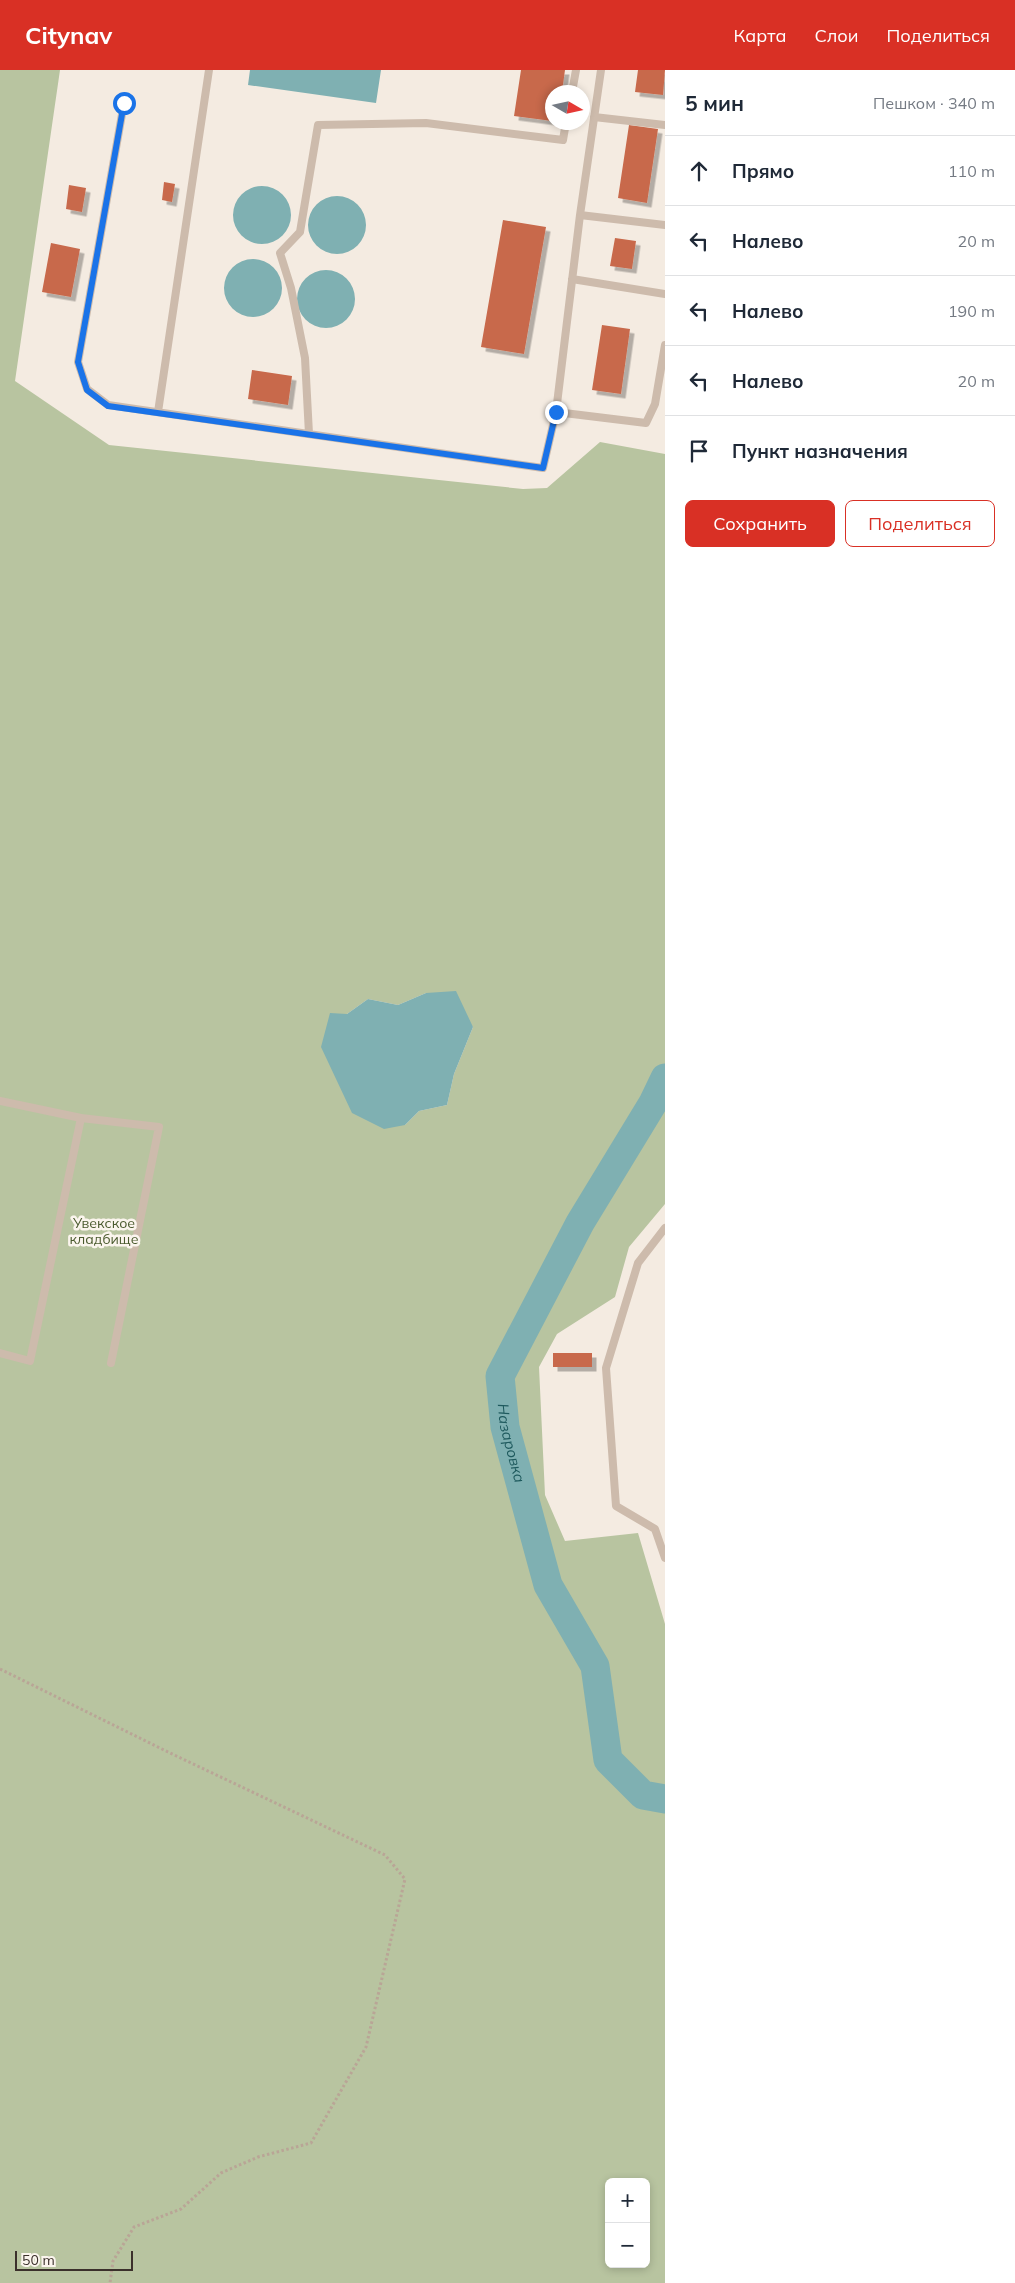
<!DOCTYPE html>
<html lang="ru">
<head>
<meta charset="utf-8">
<style>
  :root { --surface:#fff; --page:#f6f6f7; --text:#1f2937; --muted:#747a83; --line:#e0e1e3; --accent:#d93025 }
  body { margin:0; font-family:Mulish,sans-serif; background:var(--page); color:var(--text) }
  .controls { position:absolute; right:15px; bottom:15px; display:grid; overflow:hidden; border-radius:8px; box-shadow:0 2px 8px #0003 }
  .controls button { width:45px; height:45px; display:grid; place-items:center; padding:0; border:0; border-bottom:1px solid var(--line); background:var(--surface); color:var(--text); font:25px sans-serif }
  .compass { position:absolute; left:545px; top:15px; width:45px; height:45px; border-radius:50%; background:var(--surface); box-shadow:0 2px 8px #0003; rotate:99deg }
  .scale { position:absolute; left:15px; bottom:12px; width:118px; box-sizing:border-box; padding-left:5px; border:2px solid #3b302b; border-top:0; font-size:14px; line-height:18px; white-space:nowrap; color:#3b302b; -webkit-text-stroke:4px #fbf5ee; paint-order:stroke }
  .stop { position:absolute; width:15px; height:15px; margin:-11px; border:4px solid #1a73e8; border-radius:50%; background:#fff }
  .stop.end { background:#1a73e8; border-color:#fff; box-shadow:0 1px 5px #0008 }
  .list { margin:0; padding:0; list-style:none }
  h2 { display:flex; justify-content:space-between; align-items:center; height:65px; margin:0; padding:0 20px; font-size:21px }
  h2 small { font-size:16px; font-weight:400; color:var(--muted) }
  .list li { display:grid; grid-template-columns:32px 1fr auto; gap:15px; align-items:center; box-sizing:border-box; height:70px; padding:0 20px; border-top:1px solid var(--line) }
  .list b { display:block; font-size:19px; white-space:nowrap }
  .list em { font-size:16px; font-style:normal; color:var(--muted) }
  .actions { display:flex; gap:10px; padding:15px 20px }
  .actions a { flex:1; padding:11px 0; border:1px solid var(--accent); border-radius:8px; text-align:center; font-size:18px; color:var(--accent) }
  .actions .main { background:var(--accent); color:#fff }
  .icon { flex:none; width:28px; height:28px; fill:none; stroke:currentColor; stroke-width:2; stroke-linecap:round; stroke-linejoin:round }
  .map { position:relative; flex:none; width:665px; height:2213px; overflow:hidden }
  header { display:flex; align-items:center; gap:30px; box-sizing:border-box; height:70px; padding:0 25px; background:var(--accent); color:#fff }
  header strong { font-size:24px }
  nav { display:flex; gap:28px; margin-inline-start:auto; font-size:18px }
  main { display:flex }
  aside { flex:1; background:var(--surface) }
  .map>svg:first-child { display:block }
  .green { fill:#b8c4a0; fill-rule:evenodd }
  .water { fill:#7fb0b2 }
  .lines { fill:none; stroke-linecap:round; stroke-linejoin:round }
  .river { stroke:#7fb0b2; stroke-width:29 }
  .building { fill:#c8694b; filter:url(#shadow) }
  .path { stroke:#b9a596; stroke-width:3; stroke-dasharray:2.5 2.5; stroke-linecap:butt }
  .lane { stroke:#cdbbac; stroke-width:8 }
  .route { stroke:#1a73e8; stroke-width:6 }
  .labels { text-anchor:middle; stroke-width:5; stroke-linejoin:round; paint-order:stroke }
  .park-label { font-size:14px; fill:#4a5a2e; stroke:#fbf5ee }
  .water-label { font-size:15px; font-style:italic; fill:#1f5a5e; stroke:#fbf5ee }
</style>
</head>
<body>
<header>
<strong>Citynav</strong>
<nav><a>Карта</a><a>Слои</a><a>Поделиться</a></nav>
</header>
<main>
<div class="map">
<svg width="665" height="2213" viewBox="0 0 665 2213">
  <defs>
    <filter id="shadow"><feDropShadow dx="4.5" dy="4.5" stdDeviation="0" flood-color="#0004"/></filter>
  </defs>
  <rect width="100%" height="100%" fill="#f4ebe1"/>
  <path class="green" d="M0,0h60l-45,311 94,64 414,44 24,-1 53,-46 65,12v750l-36,43 -14,50 -58,37 -18,33 6,128 20,46 73,-8 27,91v659h-665zM426,923l47,34 -19,47 -7,31 -28,6 -14,14 -58,-111 21,-15 30,6zM609,2112h37v82h-37z"/>
  <path class="water" d="M250,0h131l-5,33 -128,-18z
    M233 145a29 29 0 1 1 58 0a29 29 0 1 1-58 0Z
    M308 155a29 29 0 1 1 58 0a29 29 0 1 1-58 0Z
    M224 218a29 29 0 1 1 58 0a29 29 0 1 1-58 0Z
    M297 229a29 29 0 1 1 58 0a29 29 0 1 1-58 0Z
    M456,921l17,36 -19,47 -7,31 -28,6 -14,14 -21,4 -32,-16 -31,-66 9,-34 17,1 21,-15 30,6 28,-12z"/>
  <g class="lines">
    <path class="river" id="s1" d="M665,1008l-12,25 -73,120 -80,153 5,51 43,158 47,81 13,94 35,35 22,4"/>
  </g>
  <path class="building" d="M521,0h44l-3,22h-10v29l-38,-5z
    M638,0h27l-2,25 -28,-3z
    M629,55l29,4 -11,74 -29,-5z
    M164,112l11,2 -3,18 -10,-2z
    M69,115l17,3 -4,24 -16,-3z
    M503,150l43,7 -22,127 -43,-7z
    M615,168l21,3 -4,28 -22,-3z
    M51,173l29,6 -9,48 -29,-5z
    M602,255l28,4 -9,65 -29,-4z
    M252,300l40,6 -4,29 -40,-6z
    M553,1283h39v14h-39z"/>
  <g class="lines">
    <path class="path" d="M0,1599l168,83 217,103 20,24 -39,168 -55,96 -53,14 -37,16 -40,36 -47,18 -21,34 -3,22"/>
    <path class="lane" d="M572,22l4,-22
      M124,33l-46,259 9,27 21,16 435,63 13,-56 24,-197 21,-145
      M594,47l71,8
      M580,145l85,10
      M572,209l93,15
      M158,342l51,-342
      M556,342l90,11 9,-19 10,-59
      M309,364l-4,-76 -14,-70 -11,-35 20,-21 18,-107 108,-2 137,17 3,-18
      M0,1031l81,17 78,9 -48,236
      M665,1158l-27,35 -32,105 10,138 39,23 10,29
      M0,1283l30,8 51,-243"/>
  </g>
  <g class="lines">
    <path class="route" d="M124,33l-46,259 9,28 21,16 435,62 13,-56"/>
  </g>
  <g class="labels">
    <g class="park-label">
      <text x="104" y="1158">Увекское<tspan x="104" dy="16">кладбище</tspan></text>
    </g>
    <g class="water-label">
      <text dy="5" stroke="none"><textPath href="#s1" startOffset="409">Назаровка</textPath></text>
    </g>
  </g>
</svg>
<div class="controls">
<button>+</button>
<button>−</button>
</div>
<svg class="compass" viewBox="-18 -18 36 36"><path d="M0-13l5 13h-10z" fill="#e53935"/><path d="M0 13l5-13h-10z" fill="#747a83"/></svg>
<div class="scale">50 m</div>
<div class="stop" style="left:124px;top:33px"></div>
<div class="stop end" style="left:556px;top:342px"></div>
</div>
<aside>
<h2>5 мин<small>Пешком · 340 m</small></h2>
<ul class="list">
<li><svg class="icon" aria-label="ahead" viewBox="0 0 24 24"><path d="M12 20V5M6 11l6-6 6 6"/></svg><div><b>Прямо</b></div><em>110 m</em></li>
<li><svg class="icon" aria-label="left" viewBox="0 0 24 24"><path d="M17 20v-9H6M10 6l-5 5 5 5"/></svg><div><b>Налево</b></div><em>20 m</em></li>
<li><svg class="icon" aria-label="left" viewBox="0 0 24 24"><path d="M17 20v-9H6M10 6l-5 5 5 5"/></svg><div><b>Налево</b></div><em>190 m</em></li>
<li><svg class="icon" aria-label="left" viewBox="0 0 24 24"><path d="M17 20v-9H6M10 6l-5 5 5 5"/></svg><div><b>Налево</b></div><em>20 m</em></li>
<li><svg class="icon" aria-label="arrive" viewBox="0 0 24 24"><path d="M6 21V4h12l-3 4 3 4H6"/></svg><div><b>Пункт назначения</b></div></li>
</ul>
<div class="actions"><a class="main">Сохранить</a><a>Поделиться</a></div>
</aside>
</main>
</body>
</html>
